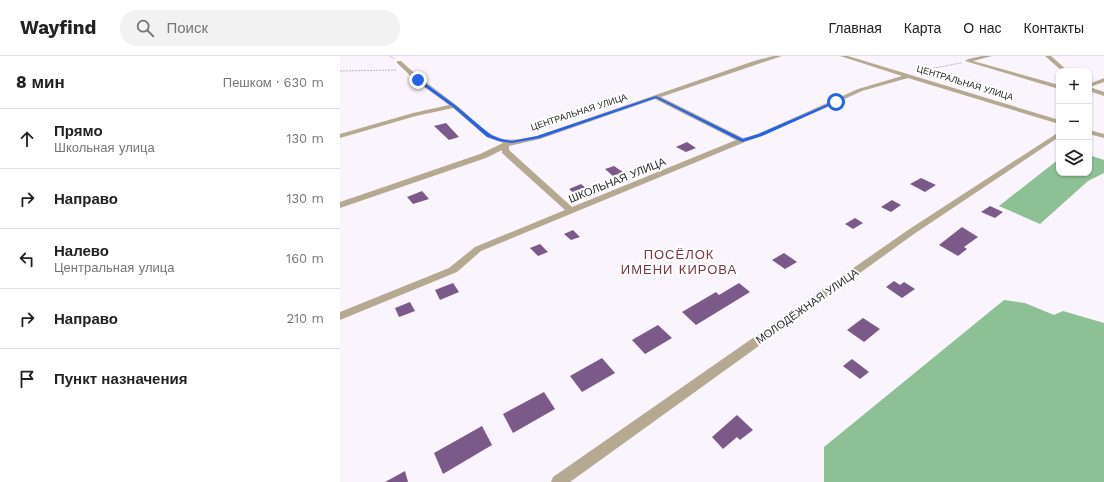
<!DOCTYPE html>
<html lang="ru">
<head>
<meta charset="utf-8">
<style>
  :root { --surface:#fff; --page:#f2f2f2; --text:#222; --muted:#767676; --line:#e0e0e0 }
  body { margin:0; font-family:"Work Sans",sans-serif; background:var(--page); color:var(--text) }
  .controls { position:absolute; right:12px; top:12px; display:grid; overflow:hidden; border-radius:8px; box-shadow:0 1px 3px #0004 }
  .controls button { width:36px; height:36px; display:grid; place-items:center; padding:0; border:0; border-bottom:1px solid var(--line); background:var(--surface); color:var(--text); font:20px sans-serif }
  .stop { position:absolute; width:12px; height:12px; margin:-9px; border:3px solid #2563eb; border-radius:50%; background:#fff }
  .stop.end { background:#2563eb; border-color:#fff; box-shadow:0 1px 4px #0008 }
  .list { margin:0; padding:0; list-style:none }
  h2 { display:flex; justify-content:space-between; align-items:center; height:52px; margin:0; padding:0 16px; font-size:17px }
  h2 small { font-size:13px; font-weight:400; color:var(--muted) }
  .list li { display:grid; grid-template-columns:26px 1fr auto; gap:12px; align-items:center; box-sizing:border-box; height:60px; padding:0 16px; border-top:1px solid var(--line) }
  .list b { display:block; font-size:15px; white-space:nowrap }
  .list p { margin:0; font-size:13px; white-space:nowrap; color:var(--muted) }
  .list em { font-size:13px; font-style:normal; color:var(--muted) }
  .icon { flex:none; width:22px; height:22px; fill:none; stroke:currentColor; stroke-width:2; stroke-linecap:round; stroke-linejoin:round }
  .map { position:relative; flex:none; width:764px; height:426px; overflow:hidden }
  header { display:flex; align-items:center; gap:24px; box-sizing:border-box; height:56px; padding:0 20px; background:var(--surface); border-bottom:1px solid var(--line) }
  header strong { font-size:19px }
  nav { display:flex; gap:22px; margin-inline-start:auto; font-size:14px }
  .search { width:280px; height:36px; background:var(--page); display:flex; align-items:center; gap:10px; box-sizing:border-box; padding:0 14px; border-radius:16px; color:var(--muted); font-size:15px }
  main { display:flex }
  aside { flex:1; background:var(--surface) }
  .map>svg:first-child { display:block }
  .forest { fill:#8dc094 }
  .building { fill:#7b5988 }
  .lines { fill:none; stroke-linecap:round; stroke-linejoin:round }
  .path { stroke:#bbb7bc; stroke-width:1; stroke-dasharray:2 1; stroke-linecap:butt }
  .minor { fill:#b6a991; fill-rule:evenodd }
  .route { fill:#2563eb }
  .labels { text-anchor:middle; stroke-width:4; stroke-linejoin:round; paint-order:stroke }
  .far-street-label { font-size:9px; fill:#2b2a2c; stroke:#fff }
  .street-label { font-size:11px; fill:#2b2a2c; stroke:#fff }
  .quarter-label { font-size:13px; letter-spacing:1px; fill:#7c343f; stroke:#fff }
</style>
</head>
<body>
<header>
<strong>Wayfind</strong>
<div class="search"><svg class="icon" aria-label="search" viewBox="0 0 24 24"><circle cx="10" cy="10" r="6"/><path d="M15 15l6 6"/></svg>Поиск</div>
<nav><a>Главная</a><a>Карта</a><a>О нас</a><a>Контакты</a></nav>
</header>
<main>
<aside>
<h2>8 мин<small>Пешком · 630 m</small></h2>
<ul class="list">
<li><svg class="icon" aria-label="ahead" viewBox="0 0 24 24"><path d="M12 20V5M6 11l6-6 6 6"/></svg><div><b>Прямо</b><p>Школьная улица</p></div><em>130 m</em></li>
<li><svg class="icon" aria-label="right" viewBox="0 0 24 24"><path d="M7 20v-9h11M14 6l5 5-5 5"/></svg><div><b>Направо</b></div><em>130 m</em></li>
<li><svg class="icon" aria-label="left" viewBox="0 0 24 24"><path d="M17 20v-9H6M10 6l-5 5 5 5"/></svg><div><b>Налево</b><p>Центральная улица</p></div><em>160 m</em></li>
<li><svg class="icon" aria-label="right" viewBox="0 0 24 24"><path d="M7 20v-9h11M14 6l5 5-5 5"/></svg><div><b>Направо</b></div><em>210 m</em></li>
<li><svg class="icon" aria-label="arrive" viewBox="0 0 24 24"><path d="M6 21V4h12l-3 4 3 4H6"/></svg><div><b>Пункт назначения</b></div></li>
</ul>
</aside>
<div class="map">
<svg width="764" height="426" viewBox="0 0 764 426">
  <rect width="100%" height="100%" fill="#faf5fc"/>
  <path class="forest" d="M749,99l15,5v13l-16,8 -48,43 -41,-18 60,-47v14h30z
    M664,244l21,3 29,12 9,-4 41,12v159h-280v-35z"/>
  <path class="building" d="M106,67l13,14 -10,3 -15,-14z
    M347,86l9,6 -10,4 -10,-5z
    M274,110l9,6 -10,4 -8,-7z
    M581,122l15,7 -11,7 -15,-8z
    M241,128l7,6 -12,5 -7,-6z
    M82,135l7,8 -16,5 -6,-7z
    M552,144l9,5 -10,7 -10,-5z
    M650,150l13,6 -8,6 -14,-6z
    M515,162l8,5 -10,6 -8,-5z
    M622,171l16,10 -14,10 3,2 -9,7 -19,-11z
    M233,174l7,7 -9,3 -7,-6z
    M200,188l8,8 -10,4 -8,-8z
    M444,197l13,9 -12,7 -13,-9z
    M554,225l6,4 4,-3 11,7 -13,9 -16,-11z
    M113,227l6,9 -19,8 -5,-10z
    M399,227l11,9 -54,33 -14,-13 34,-20 3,3z
    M70,246l5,9 -16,6 -4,-9z
    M523,262l17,11 -16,13 -17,-12z
    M318,269l14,13 -27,16 -13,-14z
    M262,302l13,15 -33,19 -12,-16z
    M512,303l17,13 -9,7 -17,-13z
    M204,336l11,17 -42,24 -10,-19z
    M397,359l16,15 -13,10 -3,-3 -14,12 -11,-12z
    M142,370l10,19 -49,29 -9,-21z
    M65,415l3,11h-23z"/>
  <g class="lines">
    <path class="path" d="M50,0l5,3
      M0,15l57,-1
      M578,15l43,-8"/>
    <path class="minor" d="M433,0h9l-121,41 82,41 15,-4 100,-45 44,-13 -62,-20h8l211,64v4l-151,-46 -46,13 -100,45 -17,6 -264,109 -24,21 -117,48v-8l109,-44 26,-21 90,-37 -63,-57v-3l-16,8 -146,50v-6l140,-48 23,-11 -16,-6 -34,-29 -37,8 -76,22v-4l73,-21 36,-8 -33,-24 -19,-18v-2h4c18,17 36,29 55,44 14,11 27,28 44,33 11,4 25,0 37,-2l217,-75zM315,43l81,41 -164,67 -63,-57v-4l31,-7z
      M642,0h10l-19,5 86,24v4l-94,-28 3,-2z
      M705,0h6l17,15h-6z
      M764,22v4l-14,5 14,5v4l-15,-5v-7z
      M749,74l15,4v4l-15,-4z
      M719,76v5l-145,97 -344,248h-19l2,-5 355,-247z"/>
  </g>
  <path class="route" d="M77,23h2l36,26 36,30 10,4 11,2 25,-5 119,-40 87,43 15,-5 77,-33 3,1 -76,34 -20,6 -86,-44 -116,40 -28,5 -13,-2 -12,-4 -34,-30 -36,-26z"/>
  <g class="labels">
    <g class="far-street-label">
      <text transform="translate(625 27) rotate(17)" y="3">ЦЕНТРАЛЬНАЯ УЛИЦА</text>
      <text transform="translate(239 56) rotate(-18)" y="3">ЦЕНТРАЛЬНАЯ УЛИЦА</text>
    </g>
    <g class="street-label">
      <text transform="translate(277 124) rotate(-22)" y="4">ШКОЛЬНАЯ УЛИЦА</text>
      <text transform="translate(467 250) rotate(-35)" y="4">МОЛОДЁЖНАЯ УЛИЦА</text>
    </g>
    <g class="quarter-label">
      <text x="339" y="203">ПОСЁЛОК<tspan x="339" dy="15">ИМЕНИ КИРОВА</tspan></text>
    </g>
  </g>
</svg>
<div class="controls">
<button>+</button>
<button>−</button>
<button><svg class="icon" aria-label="layers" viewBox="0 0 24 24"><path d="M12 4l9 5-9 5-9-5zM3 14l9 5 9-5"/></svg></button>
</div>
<div class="stop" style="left:496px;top:46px"></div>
<div class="stop end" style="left:78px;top:24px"></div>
</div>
</main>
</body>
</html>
